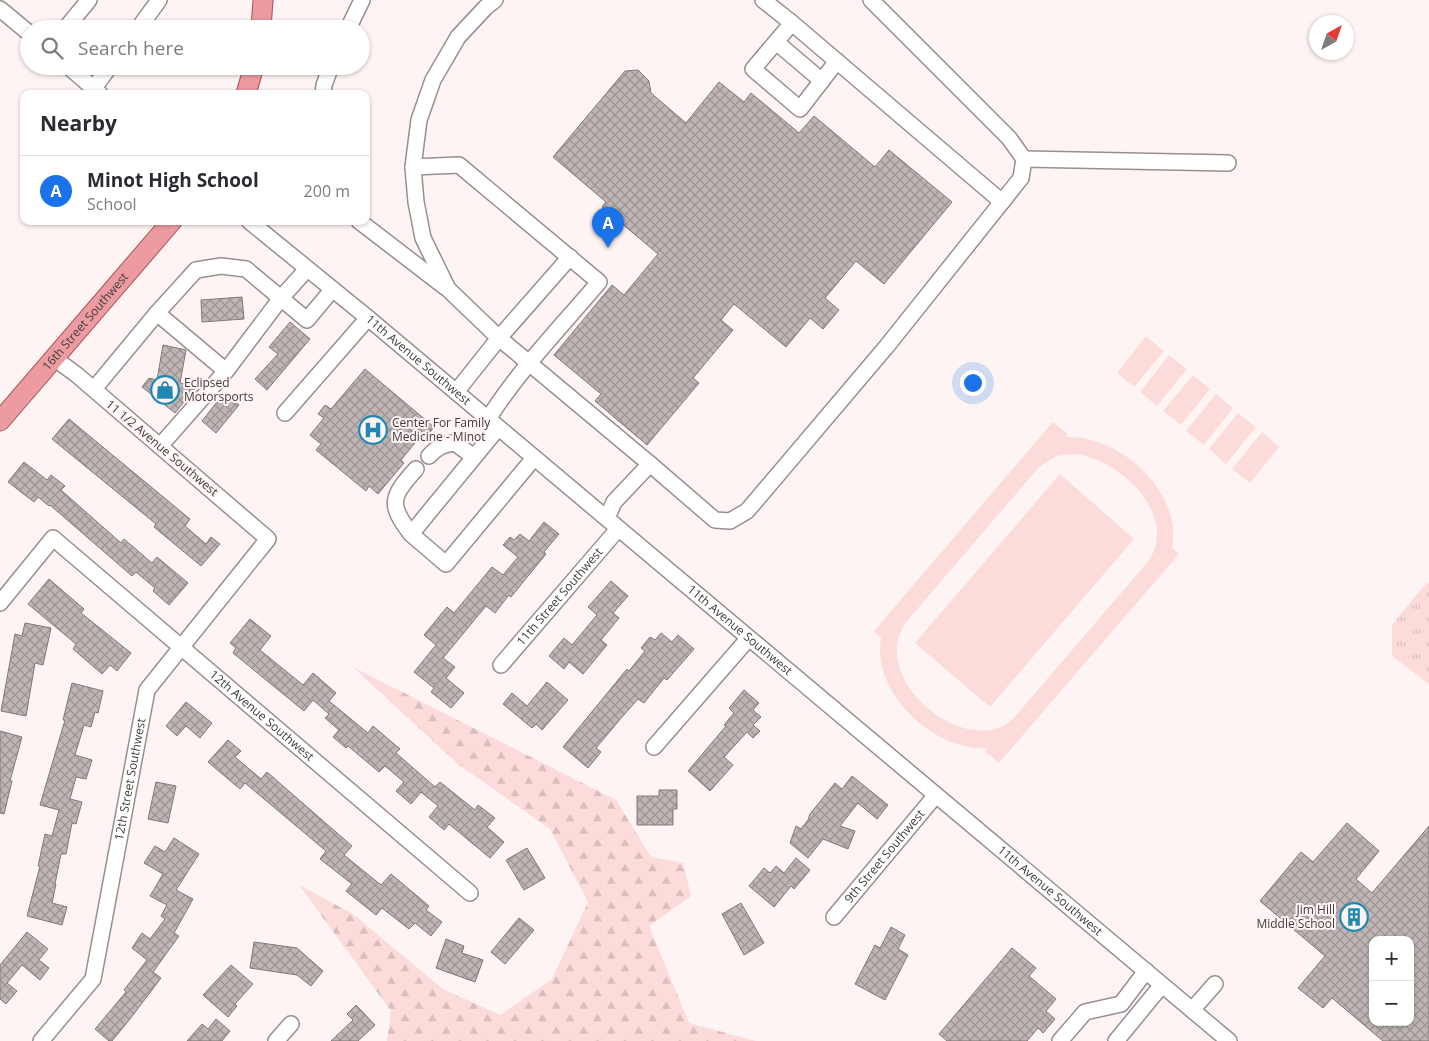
<!DOCTYPE html>
<html lang="en">
<head>
<meta charset="utf-8">
<style>
  :root { --surface:#fff; --page:#f2f2f3; --text:#2b2b33; --muted:#7c7c81; --line:#e1e1e2; --accent:#1a73e8 }
  body { margin:0; font-family:"Open Sans",sans-serif; background:var(--page); color:var(--text) }
  .controls { position:absolute; right:15px; bottom:15px; display:grid; overflow:hidden; border-radius:10px; box-shadow:0 1px 4px #0004 }
  .controls button { width:45px; height:45px; display:grid; place-items:center; padding:0; border:0; border-bottom:1px solid var(--line); background:var(--surface); color:var(--text); font:25px sans-serif }
  .compass { position:absolute; left:1309px; top:15px; width:45px; height:45px; border-radius:50%; background:var(--surface); box-shadow:0 1px 4px #0004; rotate:40deg }
  .you { position:absolute; left:972px; top:382px; width:18px; height:18px; margin:-12px; border:4px solid #fff; border-radius:50%; background:#1a73e8; box-shadow:0 0 0 8px #1a73e833 }
  .badge { display:grid; place-items:center; width:32px; height:32px; border-radius:50%; background:var(--accent); color:#fff; font-size:16px; font-weight:700 }
  .pin { position:absolute; translate:-50% -41px; filter:drop-shadow(0 1px 2px #0008) }
  .pin::after { content:''; position:absolute; top:26px; width:18px; height:15px; background:inherit; clip-path:polygon(0 0,100% 0,50% 100%) }
  .list { margin:0; padding:0; list-style:none }
  h2 { display:flex; justify-content:space-between; align-items:center; height:65px; margin:0; padding:0 20px; font-size:21px }
  h2 small { font-size:16px; font-weight:400; color:var(--muted) }
  .list li { display:grid; grid-template-columns:32px 1fr auto; gap:15px; align-items:center; box-sizing:border-box; height:70px; padding:0 20px; border-top:1px solid var(--line) }
  .list b { display:block; font-size:19px; white-space:nowrap }
  .list p { margin:0; font-size:16px; white-space:nowrap; color:var(--muted) }
  .list em { font-size:16px; font-style:normal; color:var(--muted) }
  .icon { flex:none; width:28px; height:28px; fill:none; stroke:currentColor; stroke-width:2; stroke-linecap:round; stroke-linejoin:round }
  .map { position:relative; flex:none; width:1429px; height:1041px; overflow:hidden }
  .search { position:absolute; background:var(--surface); box-shadow:0 1px 4px #0004; left:20px; top:20px; width:350px; height:55px; display:flex; align-items:center; gap:12px; box-sizing:border-box; padding:0 18px; border-radius:28px; color:var(--muted); font-size:19px }
  .panel { position:absolute; background:var(--surface); box-shadow:0 1px 4px #0004; left:20px; top:90px; width:350px; height:135px; border-radius:10px }
  .map>svg:first-child { display:block }
  .grass { fill:url(#grass-tufts) }
  .forest { fill:url(#forest-firs) }
  .green { fill:#fcdcdb; fill-rule:evenodd }
  .building { fill:url(#building-cross-hatch); stroke:#817978; fill-rule:evenodd }
  .lines { fill:none; stroke-linecap:round; stroke-linejoin:round }
  .minor-casing { stroke:#988f8e; stroke-width:18 }
  .major-casing { stroke:#a75054; stroke-width:21 }
  .minor { stroke:#fff; stroke-width:15 }
  .major { stroke:#ec9ca0; stroke-width:19 }
  .labels { text-anchor:middle; stroke-width:4; stroke-linejoin:round; paint-order:stroke }
  .street-label { font-size:12px; fill:#3f3c3b; stroke:#fef4f4 }
  .poi-label { font-size:12px; fill:#3f3c3b; stroke:#fef4f4; text-anchor:start }
</style>
</head>
<body>
<div class="map">
<svg width="1429" height="1041" viewBox="0 0 1429 1041">
  <defs>
    <pattern id="grass-tufts" width="24" height="20" patternUnits="userSpaceOnUse" patternTransform="scale(1.25)"><rect width="24" height="20" fill="#fcdcdb"/><path d="M3 7l-1-3M5 7V3M7 7l1-3M15 17l-1-3M17 17v-4M19 17l1-3" fill="none" stroke="#d9bebd"/></pattern>
    <pattern id="forest-firs" width="22" height="20" patternUnits="userSpaceOnUse" patternTransform="scale(1.25)"><rect width="22" height="20" fill="#fcdcdb"/><path d="M5 1l3.5 6h-7zM16 11l3.5 6h-7z" fill="#d9bebd"/></pattern>
    <pattern id="building-cross-hatch" width="8" height="8" patternUnits="userSpaceOnUse" patternTransform="scale(1.25)"><rect width="8" height="8" fill="#beb5b4"/><path d="M0 0l8 8M0 8l8-8" fill="none" stroke="#9c9494"/></pattern>
  </defs>
  <rect width="100%" height="100%" fill="#fef4f4"/>
  <path class="grass" d="M1429,582v102l-37,-28v-31l30,-37z"/>
  <path class="forest" d="M353,667l263,133 35,57 32,6 8,33 -42,30 40,97 67,18h-369l4,-30 -92,-126 54,29 90,75 57,26 52,-36 36,-77 -38,-73 -91,-64z"/>
  <path class="green" d="M1146,336l18,15 -30,36 -17,-14z
    M1169,355l18,14 -30,37 -17,-14z
    M1193,375l17,14 -29,36 -18,-14z
    M1216,394l17,14 -29,37 -18,-14z
    M1238,413l18,14 -30,37 -17,-15z
    M1053,422l15,12 -3,3c55,-3 118,55 107,111l7,6 -180,209 -14,-12 3,-3c-54,4 -117,-56 -107,-110l-7,-7zM1073,454c46,3 110,64 73,110l-134,156c-48,40 -147,-43 -105,-99l132,-154 18,-11z
    M1262,432l17,15 -29,36 -18,-14z
    M1060,474l74,65 -144,168 -75,-64z"/>
  <path class="building" d="M638,70l11,11 2,12 35,30 33,-41 25,20 7,-9 48,40 15,-17 61,51 14,-17 63,52 -68,82 -28,-23 -31,37 14,12 -16,19 -13,-11 -24,29 -52,-43 -13,16 12,10 -40,48 6,5 -52,62 -52,-44 6,-7 -47,-39 58,-70 12,10 34,-41 -56,-47 4,-5 -53,-45 72,-86z
    M242,297l2,22 -42,3 -1,-22z
    M290,322l20,17 -43,51 -12,-11 23,-25 -9,-7z
    M163,345l23,5 -6,33 16,4 -21,26 -33,-26 7,-9 8,2z
    M365,369l69,58 -7,9 -4,-3 -22,27 3,3 -26,31 -9,-8 -3,5 -50,-41 5,-6 -11,-9 14,-17 -6,-4 7,-9 6,4z
    M224,393l15,12 -23,28 -14,-12z
    M69,419l121,100 -5,7 21,18 5,-7 9,7 -19,22 -47,-39 2,-3 -104,-85z
    M24,462l23,18 4,-5 14,11 -4,4 60,53 3,-4 28,24 5,-6 31,26 -19,22 -16,-14 2,-3 -19,-16 -4,4 -82,-71 -1,1 -11,-9 -4,5 -26,-20z
    M544,522l15,12 -15,18 2,2 -35,43 -2,-2 -14,18 -9,-7 -43,52 12,9 -9,11 18,15 -13,15 -20,-16 3,-4 -20,-16 22,-27 -12,-10 23,-28 7,6 38,-46 11,8 15,-18 -15,-12 7,-8 4,3 6,-6 9,7z
    M49,579l35,30 -3,4 50,40 -14,18 -7,-6 -8,9 -29,-25 3,-5 -48,-40z
    M611,581l17,15 -15,17 6,5 -18,22 6,5 -24,29 -14,-12 -5,7 -15,-13 15,-18 8,7 25,-30 -9,-8z
    M250,619l21,17 -11,14 43,35 10,-12 23,20 -7,8 39,32 5,-7 27,23 -4,4 39,34 5,-5 35,28 3,-5 17,13 -8,9 17,15 -14,16 -41,-34 -5,6 -15,-13 9,-11 -17,-14 -10,12 -15,-13 8,-9 -19,-16 -6,6 -31,-26 -2,2 -13,-11 6,-7 -14,-12 4,-4 -16,-14 -9,11 -71,-58 3,-5 -6,-5z
    M25,623l26,5 -8,37 -8,-2 -9,53 -25,-5 14,-77 7,2z
    M661,633l11,9 6,-7 16,14 -27,31 -3,-2 -20,25 -6,-4 -16,18 -26,31 5,4 -13,16 -25,-21 64,-78 2,2 16,-20 -4,-3 9,-11 5,3z
    M547,682l21,18 -26,30 -6,-6 -4,4 -29,-24 9,-11 15,13z
    M72,683l31,8 -5,22 -3,-1 -4,15 -7,-2 -9,30 17,5 -6,19 -10,-2 -6,22 12,3 -6,22 -4,-1 -6,31h-5l-6,30h1l-4,19 15,4 -5,18 -35,-9 13,-50h-2l7,-32 7,2 7,-26 -19,-5 25,-85h-2z
    M744,690l15,13 -6,7 8,7 -8,8 7,6 -7,7 -6,-6 -23,25 9,8 -23,26 -22,-20 38,-45 -2,-1 10,-12 -5,-5z
    M186,702l26,21 -12,15 -14,-12 -9,10 -11,-10z
    M0,731l22,6 -12,44h2l-8,33 -4,-1z
    M228,740l13,11 -6,6 26,22 6,-7 85,74 -8,9 11,9 26,21 10,-11 38,32 -3,4 16,12 -11,14 -16,-13 -6,6 -27,-21 -6,7 -30,-24 6,-7 -32,-25 6,-8 -81,-68 -5,6 -32,-27z
    M852,776l36,29 -11,14 -19,-16 -18,23 15,5 -7,18 -25,-10 -15,19 -18,-15 6,-17 5,3 7,-9 2,-6 25,-31 7,6z
    M156,782l20,4 -8,37 -20,-4z
    M659,790h18v19h-4v16h-36v-29h22z
    M1347,823l32,28 -23,28 16,14 57,-67v215h-46l-51,-43 -9,10 -25,-20 27,-32 -65,-55 41,-49 12,10zM1373,940h37v82h-37z
    M174,838l25,16 -23,36 17,9 -19,34 5,3 -26,36 8,6 -31,41 -18,22h-3l-14,-12 31,-37 -2,-2 23,-30 -15,-12 10,-15 8,6 15,-20 -4,-3 6,-11 -17,-9 13,-22 -19,-11 11,-17 10,6z
    M527,848l18,30 -21,12 -18,-30z
    M796,858l14,12 -16,19 -3,-3 -17,21 -25,-21 15,-18 6,5 6,-7 8,7z
    M741,903l23,40 -20,12 -22,-41z
    M519,918l15,12 -29,34 -14,-12z
    M891,927l14,8 -7,14 10,6 -23,45 -30,-16 20,-39 5,3z
    M27,932l21,17 -9,11 10,8 -9,12 -18,-15 -15,18 10,8 -11,13 -6,-5v-34z
    M446,939l18,7 -2,7 21,7 -8,22 -39,-14z
    M254,942l43,6 26,23 -12,15 -14,-11 -47,-7z
    M1012,948l24,20 -7,8 27,23 -10,12 9,8 -12,14 -5,-5 -11,13h-80l-8,-7z
    M231,965l22,19 -18,20 2,2 -9,11 -25,-22z
    M356,1005l19,20 -17,16h-27l22,-21 -6,-6z
    M216,1019l14,12 -8,10h-35l15,-17 6,5z"/>
  <g class="lines">
    <defs>
      <g id="minor">
        <path d="M495,0l-9,7 -28,30 -25,43 -14,40 -6,47 3,35 7,36 25,51 51,49 151,126 65,56 15,1 17,-10 140,-165 134,-168 3,-19 -15,-21 -138,-138"/>
        <path d="M763,0l29,23 210,179"/>
        <path d="M0,9l29,24"/>
        <path d="M792,23l-39,46 47,40 37,-48"/>
        <path d="M65,29l24,-29"/>
        <path d="M138,29l21,-29"/>
        <path d="M348,29l14,-29"/>
        <path d="M776,42l46,39"/>
        <path d="M68,66l32,28"/>
        <path d="M94,88l16,-22"/>
        <path d="M323,94l1,-9 7,-19"/>
        <path d="M1024,159l204,4"/>
        <path d="M413,167l46,-2 140,117c-38,45 -80,88 -111,137"/>
        <path id="s1" d="M249,221l119,97 861,723"/>
        <path d="M359,221l86,66"/>
        <path d="M157,313l39,-43 25,-4 25,3 61,51 25,-30"/>
        <path d="M94,389l63,-76 69,58"/>
        <path d="M456,392l43,-54 71,-81"/>
        <path d="M285,413l83,-95"/>
        <path d="M498,428l-87,106 35,30 88,-106"/>
        <path d="M160,446l66,-75 55,-73 26,-29"/>
        <path d="M429,456c8,-9 15,-12 26,-13l19,14"/>
        <path d="M607,518l7,-16 36,-38"/>
        <path d="M411,534c-23,-30 -20,-37 5,-65"/>
        <path id="s2" d="M0,603l53,-65 417,355"/>
        <path id="s3" d="M501,665l117,-136"/>
        <path d="M654,747l94,-108"/>
        <path id="s4" d="M834,917l102,-122"/>
        <path d="M1192,1010l23,-26"/>
        <path id="s5" d="M41,1041l52,-62 54,-289 121,-151 -191,-164 -23,-17"/>
        <path d="M276,1041l15,-17"/>
        <path d="M1060,1041l25,-29 36,-8 25,-33"/>
        <path d="M1116,1041l46,-56"/>
      </g>
      <g id="major">
        <path d="M261,29l2,-29"/>
        <path d="M246,94l8,-28"/>
        <path id="s6" d="M0,421l172,-200"/>
      </g>
    </defs>
    <use href="#minor" class="minor-casing"/>
    <use href="#major" class="major-casing"/>
    <use href="#minor" class="minor"/>
    <use href="#major" class="major"/>
  </g>
  <defs>
    <symbol id="shop-ring" viewBox="-11 -11 22 22"><circle r="9.5" fill="#fef4f4" stroke="#2088b1" stroke-width="1.5"/><path d="M-5-2.5h2.3a2.7 3.5 0 0 1 5.4 0H5L5.5 6h-11ZM-1.5-2.5h3a1.5 2.3 0 0 0-3 0Z" fill="#2088b1"/></symbol>
    <symbol id="hospital-ring" viewBox="-11 -11 22 22"><circle r="9.5" fill="#fef4f4" stroke="#2088b1" stroke-width="1.5"/><path d="M-5-5h3v3.5h4V-5h3V5h-3V1.5h-4V5h-3Z" fill="#2088b1"/></symbol>
    <symbol id="building-ring" viewBox="-11 -11 22 22"><circle r="9.5" fill="#fef4f4" stroke="#2088b1" stroke-width="1.5"/><path d="M-4-6H4V6H1V3H-1V6H-4ZM-2.5-4.3h1.7v1.8h-1.7ZM.8-4.3h1.7v1.8H.8ZM-2.5-1h1.7V.8h-1.7ZM.8-1h1.7V.8H.8Z" fill="#2088b1"/></symbol>
  </defs>
  <g fill-rule="evenodd">
    <use href="#shop-ring" x="149" y="374" width="32" height="32"/>
    <use href="#hospital-ring" x="357" y="414" width="32" height="32"/>
    <use href="#building-ring" x="1338" y="901" width="32" height="32"/>
  </g>
  <g class="labels">
    <g class="street-label">
      <text dy="4" stroke="none"><textPath href="#s6" startOffset="131">16th Street Southwest</textPath></text>
      <text dy="4" stroke="none"><textPath href="#s1" startOffset="219">11th Avenue Southwest</textPath></text>
      <text transform="translate(162 448) rotate(40)" y="4">11 1/2 Avenue Southwest</text>
      <text dy="4" stroke="none"><textPath href="#s3" startOffset="90">11th Street Southwest</textPath></text>
      <text dy="4" stroke="none"><textPath href="#s1" startOffset="639">11th Avenue Southwest</textPath></text>
      <text dy="4" stroke="none"><textPath href="#s2" startOffset="358">12th Avenue Southwest</textPath></text>
      <text dy="4" stroke="none"><textPath href="#s5" startOffset="284">12th Street Southwest</textPath></text>
      <text dy="4" stroke="none"><textPath href="#s4" startOffset="79">9th Street Southwest</textPath></text>
      <text dy="4" stroke="none"><textPath href="#s1" startOffset="1044">11th Avenue Southwest</textPath></text>
    </g>
    <g class="poi-label">
      <text x="184" y="387">Eclipsed<tspan x="184" dy="14">Motorsports</tspan></text>
      <text x="392" y="427">Center For Family<tspan x="392" dy="14">Medicine - Minot</tspan></text>
      <text x="1335" y="914" text-anchor="end">Jim Hill<tspan x="1335" dy="14">Middle School</tspan></text>
    </g>
  </g>
</svg>
<div class="controls">
<button>+</button>
<button>−</button>
</div>
<svg class="compass" viewBox="-18 -18 36 36"><path d="M0-13l5 13h-10z" fill="#e53935"/><path d="M0 13l5-13h-10z" fill="#7c7c81"/></svg>
<div class="you"></div>
<div class="pin badge" style="left:608px;top:248px">A</div>
<div class="search"><svg class="icon" aria-label="search" viewBox="0 0 24 24"><circle cx="10" cy="10" r="6"/><path d="M15 15l6 6"/></svg>Search here</div>
<section class="panel">
<h2>Nearby<small></small></h2>
<ul class="list">
<li><span class="badge">A</span><div><b>Minot High School</b><p>School</p></div><em>200 m</em></li>
</ul>
</section>
</div>
</body>
</html>
